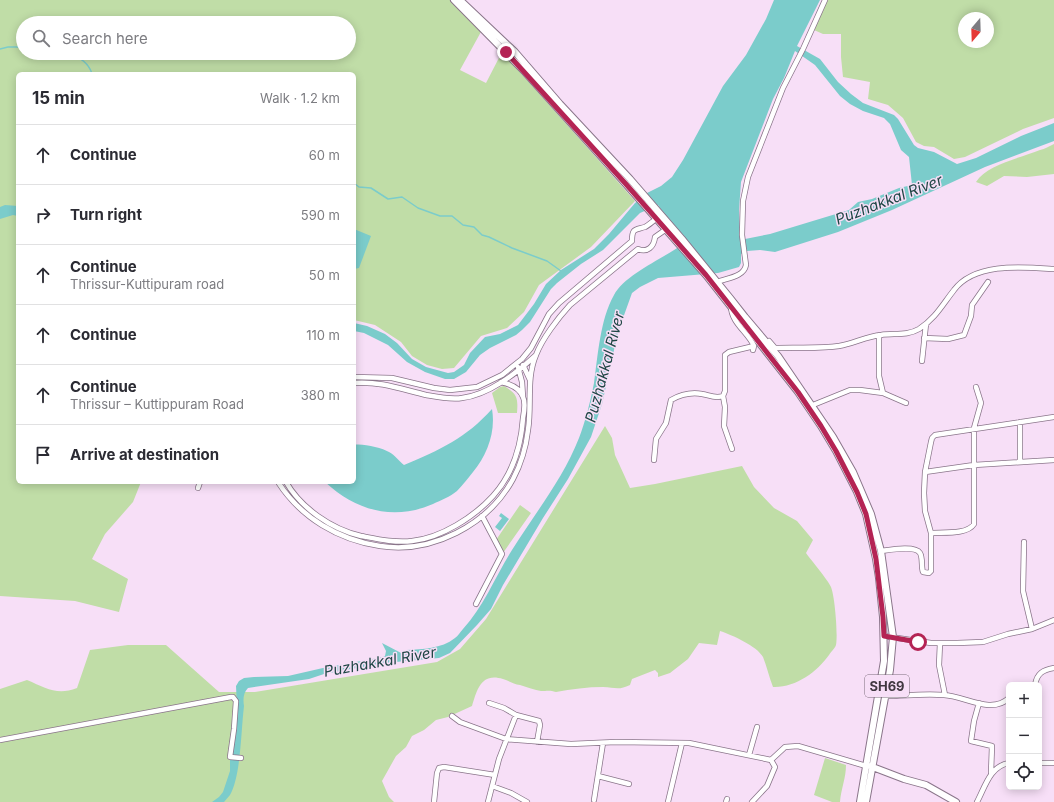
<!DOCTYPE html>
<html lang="en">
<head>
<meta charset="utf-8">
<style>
  :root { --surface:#fff; --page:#f7f7f7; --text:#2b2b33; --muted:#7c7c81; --line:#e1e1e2 }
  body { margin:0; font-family:Inter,sans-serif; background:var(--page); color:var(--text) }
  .controls { position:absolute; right:12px; bottom:12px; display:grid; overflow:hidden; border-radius:6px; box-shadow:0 2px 10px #0003 }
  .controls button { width:36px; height:36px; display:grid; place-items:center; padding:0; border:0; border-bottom:1px solid var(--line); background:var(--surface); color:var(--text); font:20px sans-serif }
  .compass { position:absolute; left:958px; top:12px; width:36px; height:36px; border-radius:50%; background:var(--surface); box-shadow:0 2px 10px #0003; rotate:199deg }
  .stop { position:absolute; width:12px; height:12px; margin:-9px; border:3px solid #b42454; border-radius:50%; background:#fff }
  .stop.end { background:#b42454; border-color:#fff; box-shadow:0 1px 4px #0008 }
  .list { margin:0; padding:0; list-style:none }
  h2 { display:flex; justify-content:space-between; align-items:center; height:52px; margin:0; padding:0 16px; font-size:17px }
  h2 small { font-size:13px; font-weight:400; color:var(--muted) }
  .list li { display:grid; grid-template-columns:26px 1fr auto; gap:12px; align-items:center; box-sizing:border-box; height:60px; padding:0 16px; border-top:1px solid var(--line) }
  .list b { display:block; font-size:15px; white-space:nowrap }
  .list p { margin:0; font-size:13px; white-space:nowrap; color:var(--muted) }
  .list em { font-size:13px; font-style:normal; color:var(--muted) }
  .icon { flex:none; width:22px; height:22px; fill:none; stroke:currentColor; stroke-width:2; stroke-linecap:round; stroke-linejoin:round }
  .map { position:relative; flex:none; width:1054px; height:802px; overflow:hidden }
  .search { position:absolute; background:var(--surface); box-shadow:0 2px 10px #0003; left:16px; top:16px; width:340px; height:44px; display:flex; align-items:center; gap:10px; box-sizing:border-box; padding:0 14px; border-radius:22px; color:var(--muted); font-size:15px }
  .panel { position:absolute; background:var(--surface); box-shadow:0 2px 10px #0003; left:16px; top:72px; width:340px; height:412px; border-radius:6px }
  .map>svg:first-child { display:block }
  .green { fill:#c0dda7; fill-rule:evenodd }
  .water { fill:#7bcccb; fill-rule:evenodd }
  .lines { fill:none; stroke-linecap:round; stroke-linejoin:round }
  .stream { stroke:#7bcccb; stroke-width:1.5 }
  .minor-casing { stroke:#8a758a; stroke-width:6 }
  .major-casing { stroke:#8a758a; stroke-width:8 }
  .minor { stroke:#fff; stroke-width:4.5 }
  .major { stroke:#fff; stroke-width:6 }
  .route { stroke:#b42454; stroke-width:5 }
  .labels { text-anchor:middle; stroke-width:3; stroke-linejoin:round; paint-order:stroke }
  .shield { fill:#f7dff7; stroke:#786a78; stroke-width:1 }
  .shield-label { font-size:13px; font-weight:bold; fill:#413841 }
  .water-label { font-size:15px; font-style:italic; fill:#1f4645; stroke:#f7dff7 }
</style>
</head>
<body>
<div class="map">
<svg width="1054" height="802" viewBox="0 0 1054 802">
  <rect width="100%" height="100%" fill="#f7dff7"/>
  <path class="green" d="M0,0h450l32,30 -22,40 26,13 16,-31 133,149 -44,46 -52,38 -15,27 -17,16 -26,8 -27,32 -12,1 -15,-4 -15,-9 -11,-14 -26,-17 -21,-5v-246h-336v408h123l-8,20 -28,32 -13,25 36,20 -9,33 -44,-11 -75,-5zM23,23h326v30h-326z
    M826,0h228v118l-31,11 -58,28 -11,2 -20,-12 -10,-1 -8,-4 -13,-24 -15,-13 -20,-6 2,-17 -27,-5 -2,-20v-23h-18l-9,-4zM964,18h24v24h-24z
    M1054,144v30l-27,3 -23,-1 -17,10 -11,-4c11,-18 45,-24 64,-32 5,-1 9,-4 14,-6z
    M504,386c14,8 14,13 13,27h-19l-6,-20 8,-6z
    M605,426l7,12 3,17 15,33 25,-4 87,-18 12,21 20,21 23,13 16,19 -7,13c5,7 22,27 25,34 4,10 7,48 5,58 -1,3 -5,7 -7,10 -12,17 -34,33 -56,32 -4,-10 -6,-20 -10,-30 -6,-11 -31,-22 -43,-26l-3,14 -18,-2 -11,16 -18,14 -12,4v-4l-3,-3 -23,9 -2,6c-12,6 -16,2 -27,2 -15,0 -32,2 -47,5 -6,-2 -9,-1 -15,-1 -6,-1 -14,-4 -21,-6 -6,-1 -11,-4 -17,-6 -22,-7 -26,11 -31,27l-24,11 -12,3 -12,10 -12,6 -6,11 -10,9 -14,25 7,16 5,5h-394v-113l27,-9c19,8 30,16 50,8l13,-38 38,-5h38l53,47h36l182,-30 23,-13 26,-30z
    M520,505l11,8 -28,40 -7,-13z
    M825,758l21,7c0,13 -5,24 -6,37h-8l-18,-7z"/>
  <path class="water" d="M774,0h46l-23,46 23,13 18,23 13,12 12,9 31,12 4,4 16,26 4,3 16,4 23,12 19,-6 45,-22 33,-13v18l-69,26 -93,43 -54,22 -63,20 -15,-2 -13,1 -6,3v9l-2,4 -21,6 -60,5 -18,9 -8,6 -14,39 -16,72 -11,33 -23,42 -25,39 -40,67 -12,24 -14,16 -27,28 -11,5 -54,5 -61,11 -15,5 -61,9c-5,5 -5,12 -4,18 -3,24 -3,70 -14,89 -2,2 -4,5 -6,7h-12l7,-5 4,-5 7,-21v-11l7,-53 -1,-21 3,-5 5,-3 10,-1 34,-1 35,-8 60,-11 2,-1 1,-5 -4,-8 21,11 3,-4c17,-1 35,-1 49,-12 3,-2 5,-6 8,-9 21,-23 32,-52 49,-79 23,-37 51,-71 67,-112 6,-15 12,-39 15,-55 4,-28 6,-63 20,-88 11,-21 51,-37 70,-52l-26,-38 -18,8 -37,37 -22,14 -24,19 -6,6 -21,33 -8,8 -6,5 -26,13 -10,7 -14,17 -12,7h-9l-20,-7 -18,-10 -19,-17 -24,-12 -10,-2v-8l13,3 18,8 12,9 15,16 14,8 22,6 6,-1 10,-7 6,-12 15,-16 15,-3 18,-9 16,-21 12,-20 15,-14 33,-21 15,-15 26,-31 12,-10 14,-7 11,-9 11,-17 40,-74 23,-31 20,-36zM795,51l20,14 25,31 10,8 13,7 21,7 6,6 11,26 8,7 3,28 -13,3 -27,11 -14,3 -9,8 -79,24 -30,6 -1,-30 2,-28 32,-83 11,-21z
    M5,205l13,1v10l-5,-1 -13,4v-12z
    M354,229l17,7 -12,32 -5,1z
    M492,409c4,23 -5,46 -19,63 -5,6 -10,13 -16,19 -7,6 -16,9 -24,13 -39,17 -77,7 -108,-22h29v-37c8,-2 28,3 35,7 6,3 10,9 15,13 36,-15 62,-27 88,-56z
    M501,513l8,6 -9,12 -5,-4 7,-9 -3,-2z"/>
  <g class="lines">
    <path class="stream" d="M0,49l8,-2h15
      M70,53c10,5 19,10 22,21
      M354,183l5,4 12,1 17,11 14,-2 16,11 22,8h12l11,9 11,2 8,8 7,2 23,11 35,13 14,10"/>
    <defs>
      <path id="minor" d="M717,282c10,-4 27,-5 29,-17l-4,-30 1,-34 5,-24 35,-89 20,-39 22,-49
        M731,306c0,17 17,26 23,40
        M879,335v41l4,17
        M924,338l24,1 16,-4 7,-19 1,-11 16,-23
        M769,341l6,7c21,-1 44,1 64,-2 14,-2 28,-10 42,-11 13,-2 26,1 38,-6 16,-10 24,-25 35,-39 21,-28 69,-23 100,-21
        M922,361l4,-37
        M523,365l7,15
        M518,367l4,15 1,15
        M354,377l38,1 42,10 16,2 27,-3 25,-12 20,-16 9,-11 18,-34 10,-11 73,-62c0,-13 3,-11 13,-14 4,-2 8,-6 11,-8
        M354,383c26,-2 47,6 72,12 11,2 25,5 36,3 26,-3 55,-25 73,-42
        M723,396l2,11 -1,19 8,23
        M813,405l37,-15h10l23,3 23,10
        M654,460l2,-21 10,-16 5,-23c9,-5 20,-8 31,-6 7,1 13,5 21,2l2,-5v-36l4,-3 25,-6 -1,4
        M1020,461v-39
        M925,472l6,-30 1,-4 3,-3 119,-18
        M278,482c23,36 61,58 102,64 52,8 108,-21 133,-67 8,-15 13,-32 15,-49 4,-24 -2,-52 8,-75 6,-16 22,-37 34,-50l68,-56c9,4 16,-2 17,-12l10,-7
        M286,482c15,26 45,47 75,54 16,3 34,7 51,5 29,-3 62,-24 81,-45 20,-22 28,-49 30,-78 1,-6 3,-15 0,-21 -3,-9 -13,-13 -22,-15
        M198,488l2,-6
        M931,533c12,-1 36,2 43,-9v-96l7,-25 -5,-16
        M1024,542l-1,49 9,38
        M881,551c8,-1 34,-6 39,2 3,5 1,14 3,19l6,1 2,-2v-38l-6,-22 -1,-18 1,-21 49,-7 80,-5
        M476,604l26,-50 -20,-38
        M884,636l47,7h26l26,-1 25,-8 24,-5 22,-9
        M940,643l-1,22 6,30
        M1035,685c2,-12 8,-15 19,-17
        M885,696c19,0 40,-3 59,-1 21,1 47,20 65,3
        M489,703l15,5 12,7 23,6 1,4 -3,17
        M979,703l-5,18 -3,20 21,5 -1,27
        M452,716l8,6 46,17 65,5 45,-2 73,1 82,17 14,-13 13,-1 68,20
        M0,740l231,-43h2l3,4 -2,28 -4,28 11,1
        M749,755l8,-28
        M1039,763h15
        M598,776l31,8
        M492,786l19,7 16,9
        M594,800l9,-57
        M434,802l3,-29 2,-5 5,-1 51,8
        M488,802l11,-43 17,-44
        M668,802l14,-59
        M726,802l1,-3
        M752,802l15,-16 8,-19 -4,-7
        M977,802c8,-15 13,-36 32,-39"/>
      <path id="major" d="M454,0l71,72 100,111 81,92 92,117 23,34 15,25 21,41 9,22 10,45 3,19 4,39 1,44 -24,141
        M460,0l55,52 45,52 70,75 52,60 48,59 15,19 33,39 55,81 20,35 18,42 10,37 12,86 -3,33 -24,132
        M870,766l34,13 22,6 30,17"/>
    </defs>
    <use href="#minor" class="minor-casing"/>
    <use href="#major" class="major-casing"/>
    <use href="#minor" class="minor"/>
    <use href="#major" class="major"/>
  </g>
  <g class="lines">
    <path class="route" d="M506,52l119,131 81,92 92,117 23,34 15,25 21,41 9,22 10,45 7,58 1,19 34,6"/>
  </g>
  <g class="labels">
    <rect class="shield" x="865" y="675" width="44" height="22" rx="3"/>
    <g class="shield-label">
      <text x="887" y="691">SH69</text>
    </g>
    <g class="water-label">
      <text transform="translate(889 200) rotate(-21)" y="5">Puzhakkal River</text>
      <text transform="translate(605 367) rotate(-75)" y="5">Puzhakkal River</text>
      <text transform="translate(380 662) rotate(-10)" y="5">Puzhakkal River</text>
    </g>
  </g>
</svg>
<div class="controls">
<button>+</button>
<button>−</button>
<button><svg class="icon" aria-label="locate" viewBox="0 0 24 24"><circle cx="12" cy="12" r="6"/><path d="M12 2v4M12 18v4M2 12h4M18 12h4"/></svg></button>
</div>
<svg class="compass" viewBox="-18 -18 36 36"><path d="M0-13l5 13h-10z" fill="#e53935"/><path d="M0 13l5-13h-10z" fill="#7c7c81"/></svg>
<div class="stop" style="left:918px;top:642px"></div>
<div class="stop end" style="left:506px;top:52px"></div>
<div class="search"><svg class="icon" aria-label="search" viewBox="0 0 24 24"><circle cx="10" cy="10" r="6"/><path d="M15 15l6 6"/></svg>Search here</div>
<section class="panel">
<h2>15 min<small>Walk · 1.2 km</small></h2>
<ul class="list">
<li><svg class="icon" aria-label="ahead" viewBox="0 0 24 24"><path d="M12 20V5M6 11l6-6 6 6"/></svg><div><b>Continue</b></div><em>60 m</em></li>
<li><svg class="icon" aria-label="right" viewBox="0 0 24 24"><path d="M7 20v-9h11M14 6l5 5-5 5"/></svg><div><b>Turn right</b></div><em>590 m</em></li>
<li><svg class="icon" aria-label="ahead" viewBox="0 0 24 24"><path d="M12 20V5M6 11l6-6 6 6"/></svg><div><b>Continue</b><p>Thrissur-Kuttipuram road</p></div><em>50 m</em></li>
<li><svg class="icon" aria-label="ahead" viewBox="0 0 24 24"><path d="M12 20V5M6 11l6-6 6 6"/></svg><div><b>Continue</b></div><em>110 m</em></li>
<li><svg class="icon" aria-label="ahead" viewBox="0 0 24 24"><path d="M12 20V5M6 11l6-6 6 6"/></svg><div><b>Continue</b><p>Thrissur – Kuttippuram Road</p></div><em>380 m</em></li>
<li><svg class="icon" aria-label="arrive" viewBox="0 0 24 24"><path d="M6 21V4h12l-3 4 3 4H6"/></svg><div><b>Arrive at destination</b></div></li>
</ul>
</section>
</div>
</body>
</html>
